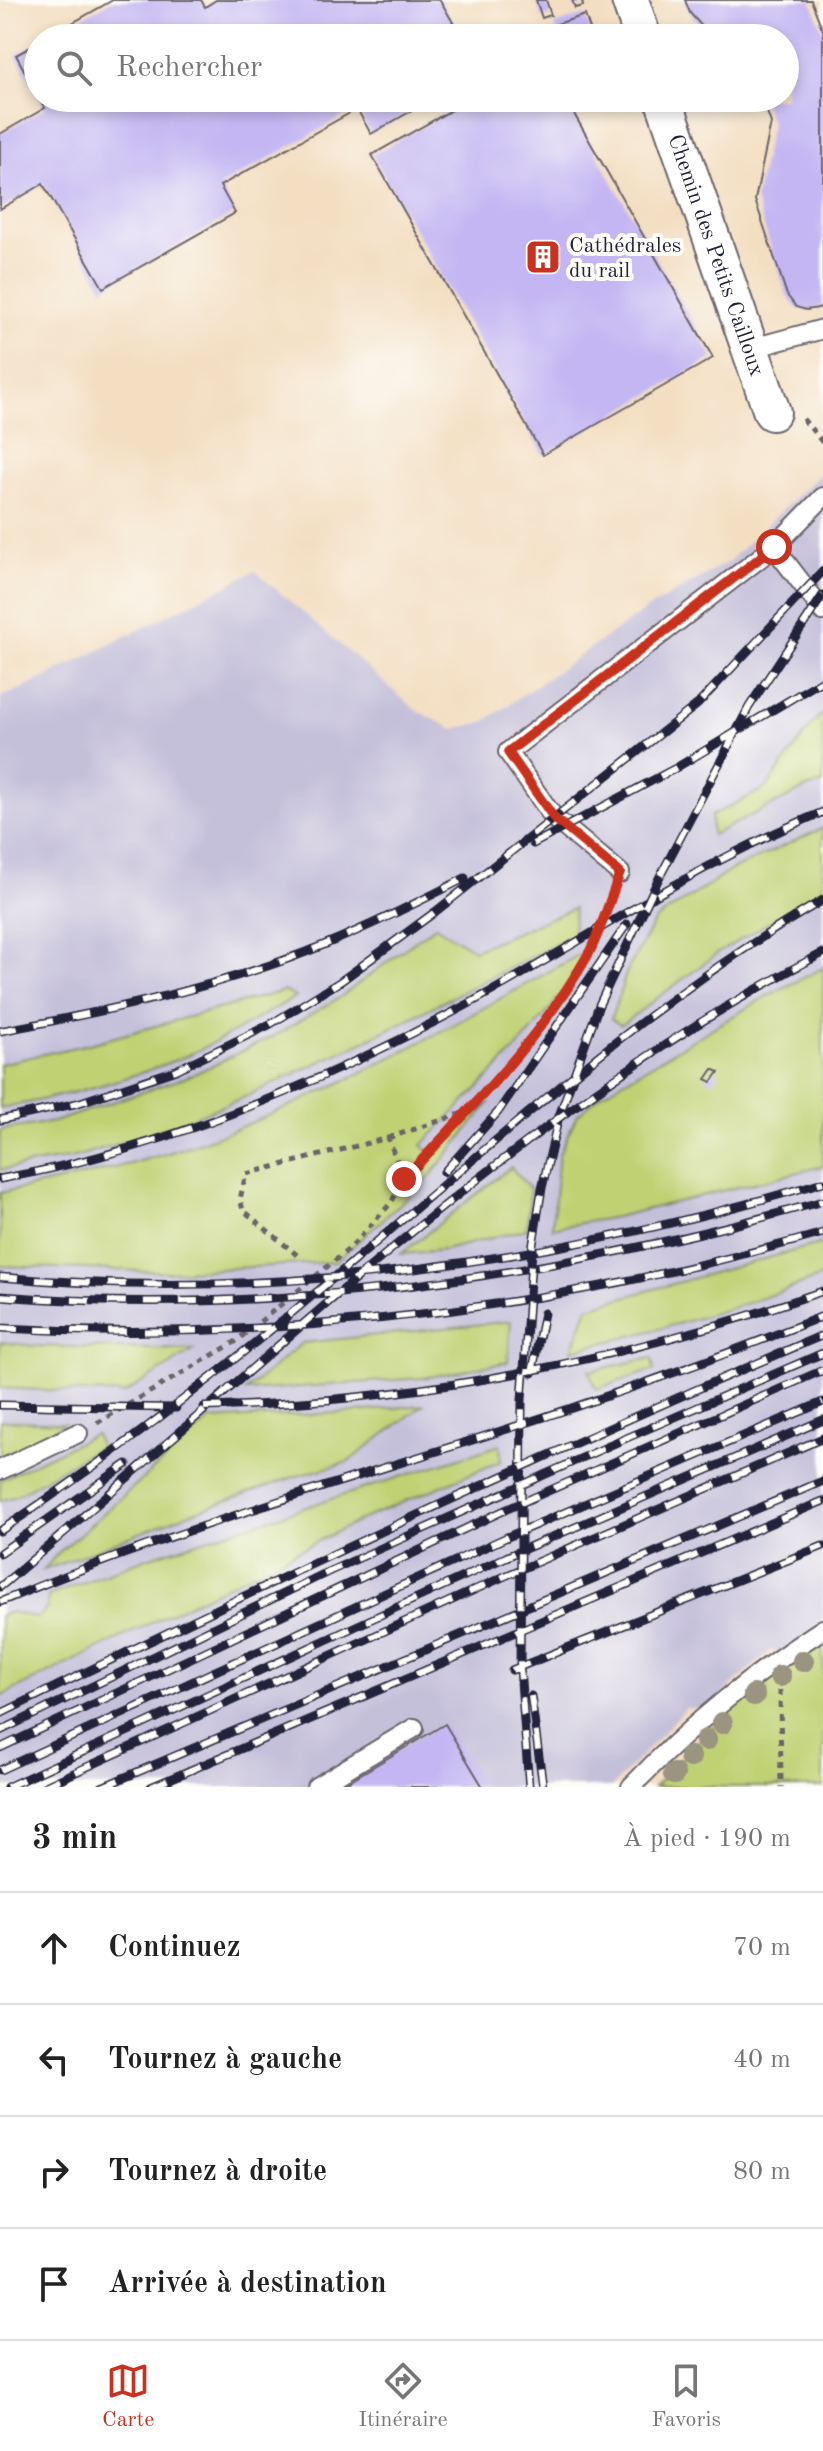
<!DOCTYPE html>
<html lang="fr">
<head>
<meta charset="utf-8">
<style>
  :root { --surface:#fff; --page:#f2f2f2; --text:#222; --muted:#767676; --line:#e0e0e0; --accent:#c8321e }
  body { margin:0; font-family:"Old Standard TT",serif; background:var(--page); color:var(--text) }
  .stop { position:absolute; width:24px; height:24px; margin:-18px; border:6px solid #c8321e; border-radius:50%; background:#fff }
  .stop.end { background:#c8321e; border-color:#fff; box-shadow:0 2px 8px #0008 }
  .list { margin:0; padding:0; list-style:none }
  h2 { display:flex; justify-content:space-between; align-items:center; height:104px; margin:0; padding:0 32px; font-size:34px }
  h2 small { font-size:26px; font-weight:400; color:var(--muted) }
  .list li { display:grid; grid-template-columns:52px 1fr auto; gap:24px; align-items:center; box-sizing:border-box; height:112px; padding:0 32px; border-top:2px solid var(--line) }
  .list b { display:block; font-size:30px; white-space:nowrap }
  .list em { font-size:26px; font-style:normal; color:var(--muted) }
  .icon { flex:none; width:44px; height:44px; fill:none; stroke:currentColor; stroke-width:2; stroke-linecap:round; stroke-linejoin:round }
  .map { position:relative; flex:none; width:823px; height:1787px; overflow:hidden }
  .search { position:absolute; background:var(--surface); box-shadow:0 4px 12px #0003; left:24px; right:24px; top:24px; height:88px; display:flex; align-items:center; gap:20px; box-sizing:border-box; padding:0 28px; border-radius:44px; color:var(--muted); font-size:30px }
  .sheet { height:552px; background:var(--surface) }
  nav { display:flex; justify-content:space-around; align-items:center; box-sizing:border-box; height:112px; border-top:2px solid var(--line); background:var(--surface); font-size:22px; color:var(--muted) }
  nav a { display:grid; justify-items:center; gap:4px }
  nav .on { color:var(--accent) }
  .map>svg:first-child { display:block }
  .industrial { fill:#c5c0da }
  .green { fill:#c0d173; stroke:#717a57; stroke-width:2 }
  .building { fill:#c3b6f3 }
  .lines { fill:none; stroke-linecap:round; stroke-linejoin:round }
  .service-casing { stroke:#6b646a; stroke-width:22 }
  .minor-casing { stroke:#6b646a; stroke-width:40 }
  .path { stroke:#6b646a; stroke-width:5; stroke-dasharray:6 6; stroke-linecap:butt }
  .service { stroke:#fff; stroke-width:18 }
  .minor { stroke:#fff; stroke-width:36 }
  .rail-casing { stroke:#22223b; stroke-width:9 }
  .rail { stroke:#fdfcf7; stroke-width:6; stroke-dasharray:18; stroke-linecap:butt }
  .tree { fill:#9a9481 }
  .route { stroke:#c8321e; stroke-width:10 }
  .labels { text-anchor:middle; stroke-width:8; stroke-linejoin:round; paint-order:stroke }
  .poi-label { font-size:22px; fill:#22223b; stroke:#fdfcf7; text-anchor:start }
  .street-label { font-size:22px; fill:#22223b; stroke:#fdfcf7 }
</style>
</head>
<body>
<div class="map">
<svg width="823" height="1787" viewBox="0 0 823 1787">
  <rect width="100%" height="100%" fill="#fdfcf7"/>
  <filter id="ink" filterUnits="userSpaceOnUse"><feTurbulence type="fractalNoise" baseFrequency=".0125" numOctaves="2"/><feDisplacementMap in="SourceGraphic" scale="16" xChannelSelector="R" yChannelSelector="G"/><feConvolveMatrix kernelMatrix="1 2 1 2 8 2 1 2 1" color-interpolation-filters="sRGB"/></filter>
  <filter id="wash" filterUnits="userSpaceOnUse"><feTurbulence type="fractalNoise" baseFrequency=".006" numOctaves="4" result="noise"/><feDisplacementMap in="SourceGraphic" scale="32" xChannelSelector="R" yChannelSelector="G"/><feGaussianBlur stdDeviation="1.8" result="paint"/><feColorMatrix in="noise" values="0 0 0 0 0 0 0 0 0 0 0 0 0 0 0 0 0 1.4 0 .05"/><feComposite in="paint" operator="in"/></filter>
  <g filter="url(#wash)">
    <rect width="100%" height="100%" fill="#f3dec1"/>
    <path class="industrial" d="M823,471v1153l-44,29 -8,-3 -64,58h-21l-74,79h-612v-1090l24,-9 231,-117 161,139 37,19 31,-7 160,-111 85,-50z"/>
    <path class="green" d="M823,714v69l-16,5 -95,47 -1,-19 55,-28 50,-69z
      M823,828v62l-105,63 -97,72 -10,-6 16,-48 28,-51 78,-51z
      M574,908l-1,28 -202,102 -131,61 -95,37 -71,21 -74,13v-40l54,-8 138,-47 82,-39 68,-40 93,-70 39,24z
      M589,949c-41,77 -107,134 -167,196l9,8 59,-51 -61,76 -94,84 -165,10 -170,-6v-73c70,-13 140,-29 207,-53 134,-50 258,-121 382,-191z
      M823,968v198l-207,51 -64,11 7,-74 18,-39 25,-21 165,-98z
      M284,991l12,6c-36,19 -73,43 -110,59 -59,24 -123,41 -186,52v-44l93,-21z
      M511,1167l19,22 -3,40 -82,21 -44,4z
      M823,1243v33c-82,32 -165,55 -251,74l16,-43z
      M511,1321l-3,41 -85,16 -177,13 56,-48z
      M0,1342l36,4 158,4 -70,44 -124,-6z
      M652,1358l2,12 -58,19 -7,-18z
      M423,1405l-75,57 -51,14 -101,35 -152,59 13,-16 153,-134 148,-8z
      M0,1420l63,3 -36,24 -27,12z
      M95,1434l5,12 -84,50 -16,5v-21z
      M500,1445l1,16 -138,58 -363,178v-81l11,-4 27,6 9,-10 1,-12 99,-38z
      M823,1643v144h-169l82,-85z"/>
    <g id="blocks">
      <path class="building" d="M113,0h88l4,7 11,-7h224l22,38h-416z
        M536,0h10l5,15 -9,3z
        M572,0h10l1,6 -8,2z
        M685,0h126l12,31v274l-5,3 -12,2 -10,-3 -9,-12 -32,-95 16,-77 -9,-25h23v-60h-73l-22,-25z
        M585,15l8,23h-34l-5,-13z
        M38,43v53l-22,-41z
        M39,98h395l-63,36 -14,-25 -137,77 15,27 -132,75 -60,-104 -43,25v-75l45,-26z
        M473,98h62l2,3 6,-3h22l148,260 -170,97 -171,-300z
        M713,1069l6,3 -7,10 -6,-3z
        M445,1724l38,63h-144z"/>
    </g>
  </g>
  <g filter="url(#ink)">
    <use href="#blocks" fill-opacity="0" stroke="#6b646a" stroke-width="2"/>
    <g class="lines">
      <defs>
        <path id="service" d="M749,349l74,-20
          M774,547l49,64
          M620,873l-66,-55 -46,-66 266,-205 49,-50
          M0,1470l78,-37
          M316,1787l98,-59
          M631,1787c60,-63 120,-111 192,-158"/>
        <g id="minor">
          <path d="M630,0l13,38"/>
          <path id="s1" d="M663,98l109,314"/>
        </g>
      </defs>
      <use href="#service" class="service-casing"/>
      <use href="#minor" class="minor-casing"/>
      <path class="path" d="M803,419l20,24
        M388,1138l75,-25
        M297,1255l-54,-45 -3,-11 6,-25 142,-36 16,41
        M97,1423l138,-81 114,-93 42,-46 13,-24 104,-111 61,-84 21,-34 22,-57
        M780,1690l1,97"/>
      <use href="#service" class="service"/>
      <use href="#minor" class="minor"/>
      <defs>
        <path id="rail" d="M533,844l141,-75 149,-89
          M0,1031c103,-19 208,-41 306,-79 55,-21 107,-47 159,-74
          M0,1120l78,-17 98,-33 93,-45 72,-44 94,-69 263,-208 125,-133
          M444,1172l54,-60 129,-188
          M0,1179c172,-31 339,-103 492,-188 109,-61 215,-132 331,-179
          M0,1277c276,25 558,-15 823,-95
          M0,1296c277,21 556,-19 823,-95
          M0,1328c278,15 556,-19 823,-95
          M532,1373l12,-60
          M0,1405l176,3
          M204,1407c211,-5 420,-47 619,-116
          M0,1531c131,-87 249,-181 368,-282 146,-124 289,-253 455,-349
          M0,1553l127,-89
          M0,1587c267,-223 510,-473 823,-634
          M0,1602c164,-69 335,-118 504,-172 108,-34 214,-72 319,-114
          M512,1670l311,-124
          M531,1696l12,91
          M0,1714c271,-133 545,-261 823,-379
          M0,1731l330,-160 292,-131 201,-87
          M0,1748l505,-238 318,-140
          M0,1770l505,-232 318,-136
          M7,1787l499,-230 317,-137
          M43,1787l462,-211 318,-138
          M102,1787l721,-306
          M151,1787l672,-286
          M529,1787l-9,-119 2,-268 10,-150 10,-62 17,-72 40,-111 58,-123 92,-175 74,-112"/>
      </defs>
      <use href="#rail" class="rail-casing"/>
      <use href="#rail" class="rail"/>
    </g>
    <g class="tree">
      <circle cx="803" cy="1661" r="11"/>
      <circle cx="780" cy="1676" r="11"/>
      <circle cx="754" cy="1695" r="11"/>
      <circle cx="722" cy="1723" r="11"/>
      <circle cx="706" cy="1740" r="11"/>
      <circle cx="690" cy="1757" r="11"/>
      <circle cx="674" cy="1774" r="11"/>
    </g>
  </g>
  <g class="lines" filter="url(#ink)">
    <path class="route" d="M404,1179c66,-71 137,-140 185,-226 13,-25 21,-54 31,-80l-66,-55 -46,-66 266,-205"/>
  </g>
  <defs>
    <symbol id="building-square" viewBox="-11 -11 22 22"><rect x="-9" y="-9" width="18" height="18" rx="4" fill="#c8321e" stroke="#fdfcf7"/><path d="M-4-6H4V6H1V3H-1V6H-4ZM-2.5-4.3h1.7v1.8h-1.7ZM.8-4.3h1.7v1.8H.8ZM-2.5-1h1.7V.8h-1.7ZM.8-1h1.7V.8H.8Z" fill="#fff"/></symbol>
  </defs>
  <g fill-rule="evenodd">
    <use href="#building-square" x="523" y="237" width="40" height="40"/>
  </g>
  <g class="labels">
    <g class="poi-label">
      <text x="569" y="252">Cathédrales<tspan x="569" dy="25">du rail</tspan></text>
    </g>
    <g class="street-label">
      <text dy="8" stroke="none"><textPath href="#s1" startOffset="166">Chemin des Petits Cailloux</textPath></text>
    </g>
  </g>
</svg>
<div class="stop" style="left:774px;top:547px"></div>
<div class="stop end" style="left:404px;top:1179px"></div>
<div class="search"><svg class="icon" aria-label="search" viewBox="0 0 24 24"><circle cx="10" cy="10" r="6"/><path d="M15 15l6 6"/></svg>Rechercher</div>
</div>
<section class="sheet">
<h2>3 min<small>À pied · 190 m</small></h2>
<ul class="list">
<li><svg class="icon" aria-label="ahead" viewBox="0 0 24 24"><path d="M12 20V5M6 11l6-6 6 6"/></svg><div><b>Continuez</b></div><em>70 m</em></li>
<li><svg class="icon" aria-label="left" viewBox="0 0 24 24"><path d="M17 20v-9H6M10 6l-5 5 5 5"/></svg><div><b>Tournez à gauche</b></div><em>40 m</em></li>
<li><svg class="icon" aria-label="right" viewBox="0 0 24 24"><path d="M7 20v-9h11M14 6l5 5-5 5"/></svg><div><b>Tournez à droite</b></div><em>80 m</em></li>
<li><svg class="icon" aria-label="arrive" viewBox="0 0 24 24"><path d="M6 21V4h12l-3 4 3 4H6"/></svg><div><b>Arrivée à destination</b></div></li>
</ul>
</section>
<nav>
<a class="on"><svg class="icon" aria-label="map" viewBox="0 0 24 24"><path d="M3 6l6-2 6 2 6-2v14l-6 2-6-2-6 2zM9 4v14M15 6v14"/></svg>Carte</a>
<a><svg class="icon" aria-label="directions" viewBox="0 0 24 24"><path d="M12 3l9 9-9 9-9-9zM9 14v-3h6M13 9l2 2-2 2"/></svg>Itinéraire</a>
<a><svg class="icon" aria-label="saved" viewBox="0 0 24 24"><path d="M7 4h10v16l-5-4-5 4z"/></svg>Favoris</a>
</nav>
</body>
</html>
